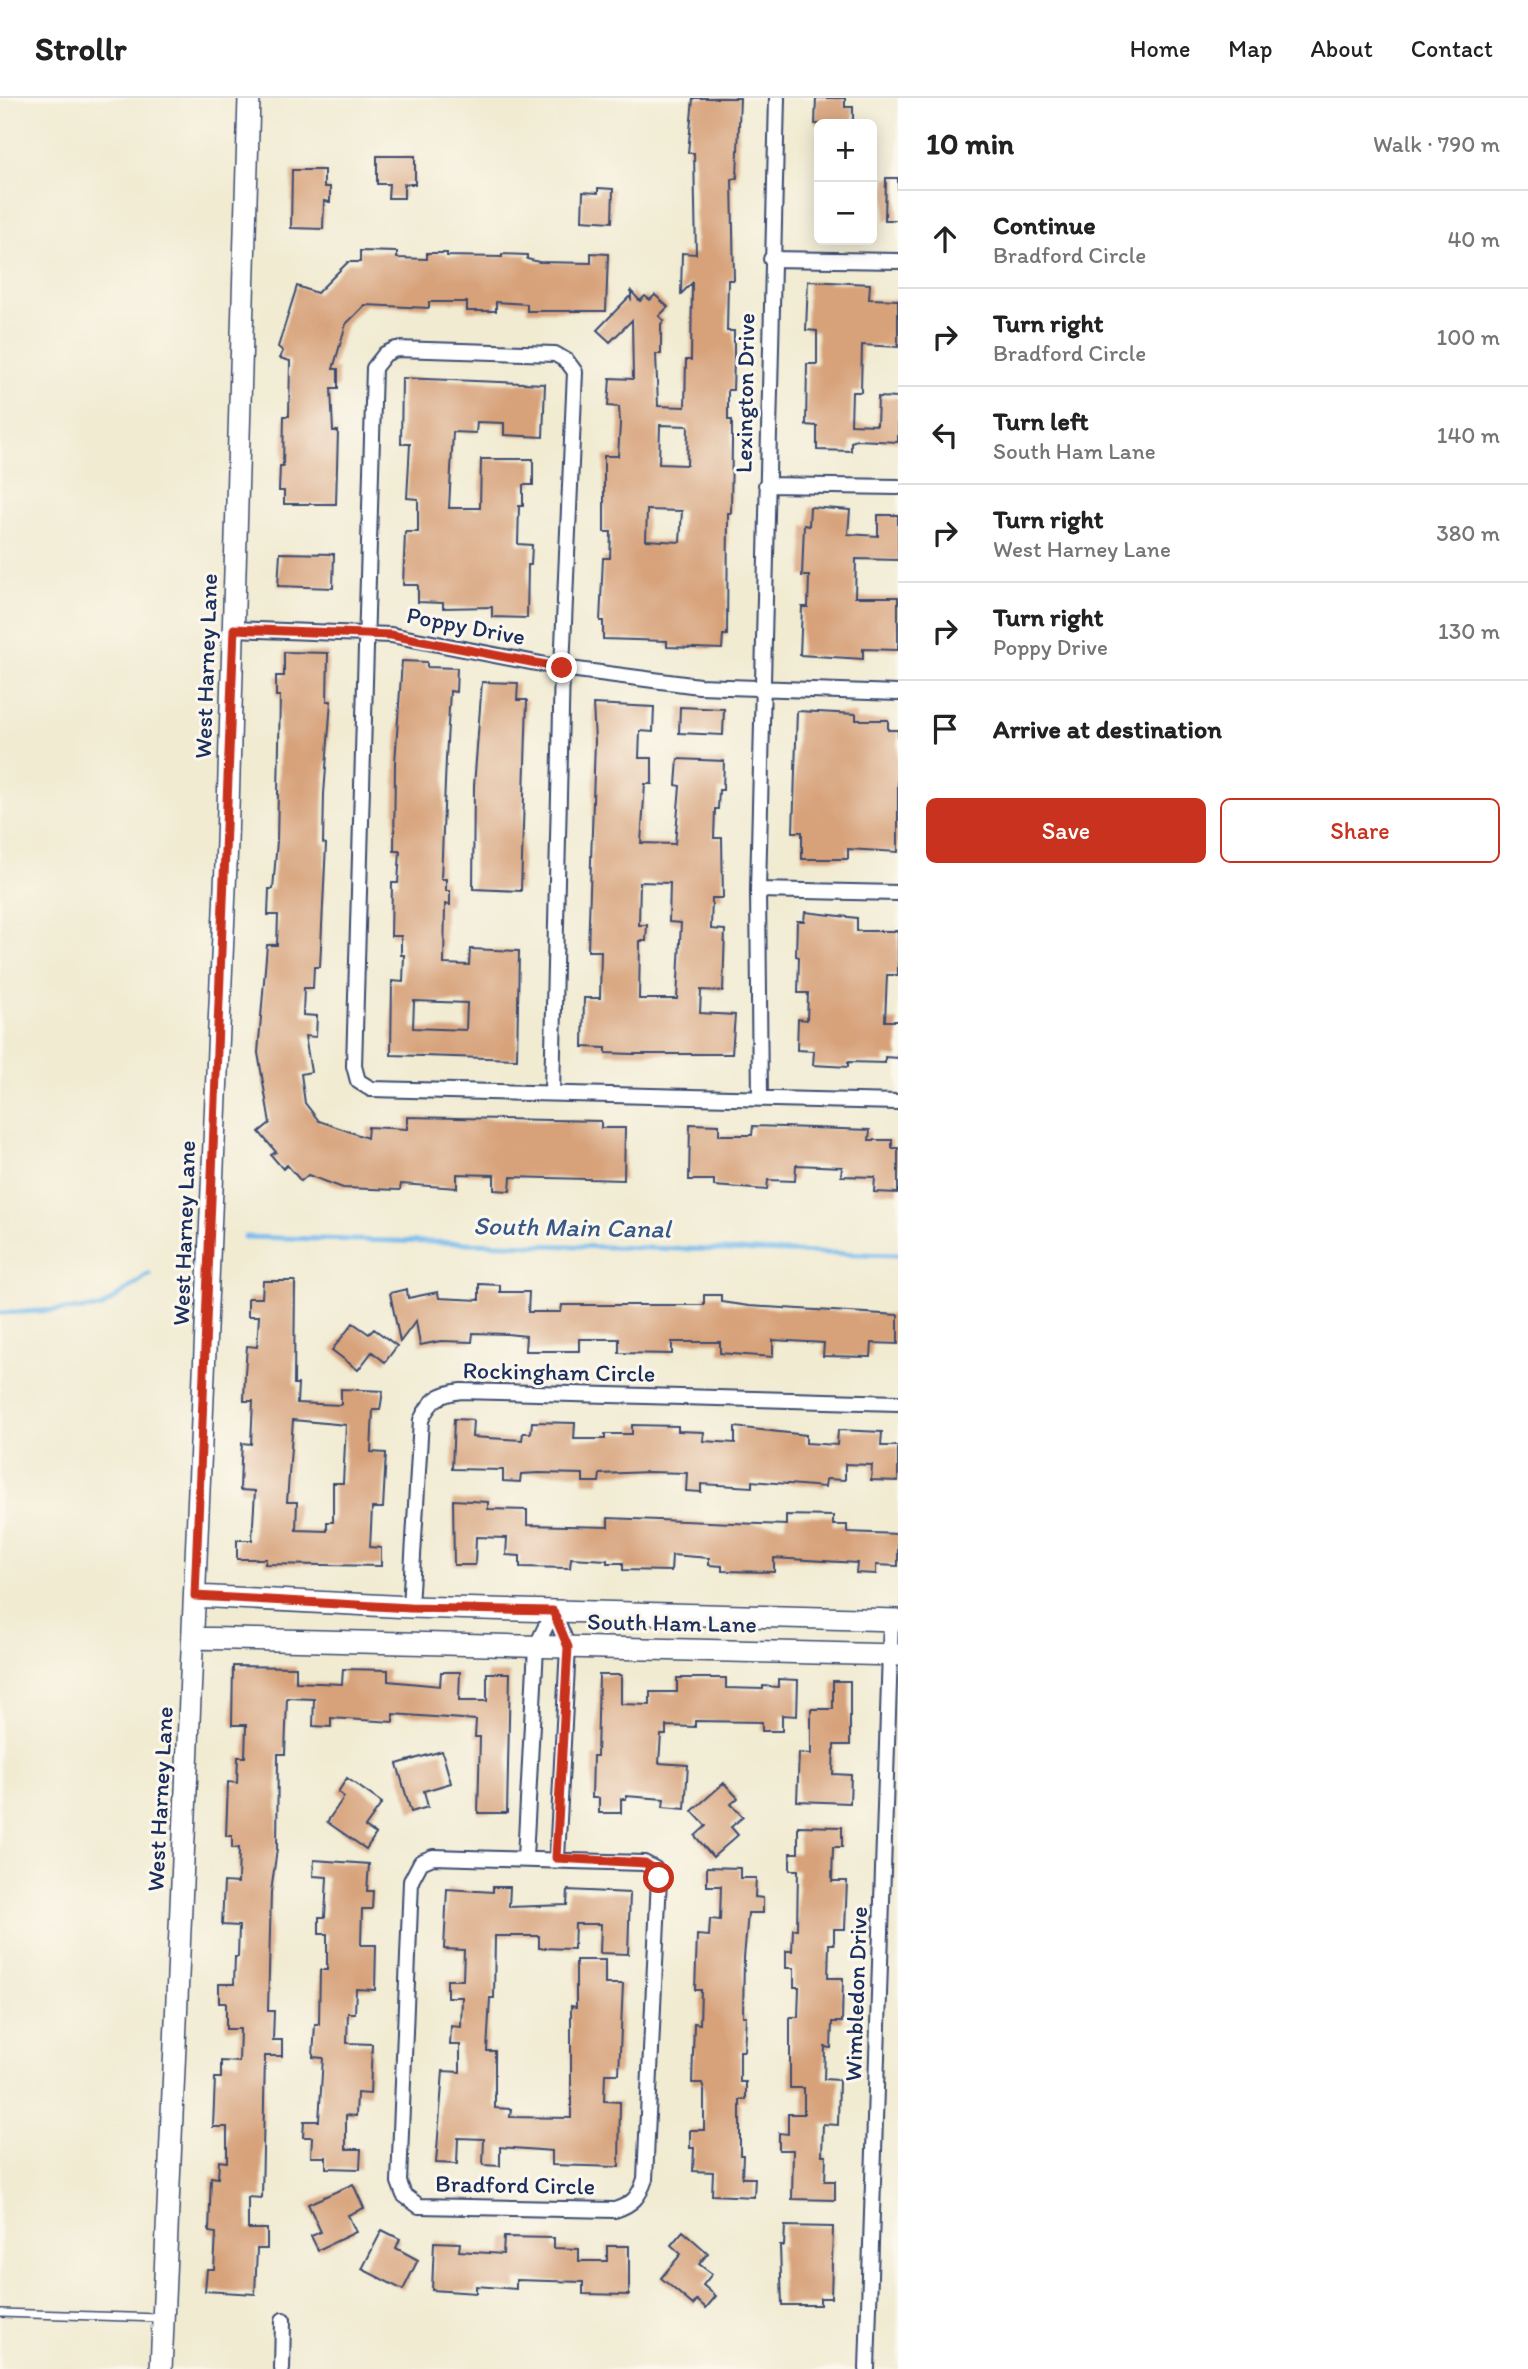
<!DOCTYPE html>
<html lang="en">
<head>
<meta charset="utf-8">
<style>
  :root { --surface:#fff; --page:#f6f6f6; --text:#222; --muted:#767676; --line:#e0e0e0; --accent:#c8321e }
  body { margin:0; font-family:Itim,sans-serif; background:var(--page); color:var(--text) }
  .controls { position:absolute; right:21px; top:21px; display:grid; overflow:hidden; border-radius:10px; box-shadow:0 4px 18px #0003 }
  .controls button { width:63px; height:63px; display:grid; place-items:center; padding:0; border:0; border-bottom:2px solid var(--line); background:var(--surface); color:var(--text); font:35px sans-serif }
  .stop { position:absolute; width:21px; height:21px; margin:-16px; border:5px solid #c8321e; border-radius:50%; background:#fff }
  .stop.end { background:#c8321e; border-color:#fff; box-shadow:0 2px 7px #0008 }
  .list { margin:0; padding:0; list-style:none }
  h2 { display:flex; justify-content:space-between; align-items:center; height:91px; margin:0; padding:0 28px; font-size:30px }
  h2 small { font-size:23px; font-weight:400; color:var(--muted) }
  .list li { display:grid; grid-template-columns:46px 1fr auto; gap:21px; align-items:center; box-sizing:border-box; height:98px; padding:0 28px; border-top:2px solid var(--line) }
  .list b { display:block; font-size:26px; white-space:nowrap }
  .list p { margin:0; font-size:23px; white-space:nowrap; color:var(--muted) }
  .list em { font-size:23px; font-style:normal; color:var(--muted) }
  .actions { display:flex; gap:14px; padding:21px 28px }
  .actions a { flex:1; padding:16px 0; border:2px solid var(--accent); border-radius:10px; text-align:center; font-size:24px; color:var(--accent) }
  .actions .main { background:var(--accent); color:#fff }
  .icon { flex:none; width:38px; height:38px; fill:none; stroke:currentColor; stroke-width:2; stroke-linecap:round; stroke-linejoin:round }
  .map { position:relative; flex:none; width:898px; height:2271px; overflow:hidden }
  header { display:flex; align-items:center; gap:42px; box-sizing:border-box; height:98px; padding:0 35px; background:var(--surface); border-bottom:2px solid var(--line) }
  header strong { font-size:33px }
  nav { display:flex; gap:38px; margin-inline-start:auto; font-size:24px }
  main { display:flex }
  aside { flex:1; background:var(--surface) }
  .map>svg:first-child { display:block }
  .lines { fill:none; stroke-linecap:round; stroke-linejoin:round }
  .stream { stroke:#76baec; stroke-width:5 }
  .building { fill:#d7a27a; fill-rule:evenodd }
  .lane-casing { stroke:#3b4b6f; stroke-width:10 }
  .street-casing { stroke:#3b4b6f; stroke-width:18 }
  .secondary-casing { stroke:#3b4b6f; stroke-width:24 }
  .lane { stroke:#fff; stroke-width:7 }
  .street { stroke:#fff; stroke-width:14 }
  .secondary { stroke:#fff; stroke-width:21 }
  .route { stroke:#c8321e; stroke-width:9 }
  .labels { text-anchor:middle; stroke-width:6; stroke-linejoin:round; paint-order:stroke }
  .street-label { font-size:24px; fill:#1b2f5e; stroke:#fbf7ec }
  .water-label { font-size:26px; font-style:italic; fill:#365989; stroke:#fbf7ec }
</style>
</head>
<body>
<header>
<strong>Strollr</strong>
<nav><a>Home</a><a>Map</a><a>About</a><a>Contact</a></nav>
</header>
<main>
<div class="map">
<svg width="898" height="2271" viewBox="0 0 898 2271">
  <rect width="100%" height="100%" fill="#fbf7ec"/>
  <filter id="ink" filterUnits="userSpaceOnUse"><feTurbulence type="fractalNoise" baseFrequency=".0143" numOctaves="2"/><feDisplacementMap in="SourceGraphic" scale="14" xChannelSelector="R" yChannelSelector="G"/><feConvolveMatrix kernelMatrix="1 2 1 2 8 2 1 2 1" color-interpolation-filters="sRGB"/></filter>
  <filter id="wash" filterUnits="userSpaceOnUse"><feTurbulence type="fractalNoise" baseFrequency=".00686" numOctaves="4" result="noise"/><feDisplacementMap in="SourceGraphic" scale="28" xChannelSelector="R" yChannelSelector="G"/><feGaussianBlur stdDeviation="1.57" result="paint"/><feColorMatrix in="noise" values="0 0 0 0 0 0 0 0 0 0 0 0 0 0 0 0 0 1.4 0 .05"/><feComposite in="paint" operator="in"/></filter>
  <g filter="url(#wash)">
    <rect width="100%" height="100%" fill="#f1ebd2"/>
    <g class="lines">
      <path class="stream" d="M245,1139l653,18
        M0,1215l101,-5 48,-34"/>
    </g>
    <g id="blocks">
      <path class="building" d="M693,0h47l-3,80 -5,1 2,101h-6l-1,51h7v30l-1,29h-5v30h4v22l-1,71h-3l-1,122h-4l-1,14 -55,-2v-6l-64,-2v-18h-3l3,-63h7l1,-26h-7v-76h14l2,-32 -1,-17 -11,-1 2,-28 23,1 -1,-59 -22,22 -13,-12 32,-33 2,2v-8l9,10 5,-5 5,4 5,-5 13,12 -9,9 5,5 -3,3v30h-5l2,52 27,1 1,-47h5l1,-77 -11,11 1,-41 14,1 -2,-101h-6zM660,327l28,1 -1,39 -28,-1zM647,412l35,1 -2,31 -34,-2z
        M816,0h29v9h8v17h-38z
        M377,58h38v28h-11v14h-16l1,-14h-12z
        M292,72h32v17h6v15l-6,-1 -1,28 -32,-1z
        M886,80h12v42h-13z
        M598,90l15,1 -1,33 -30,-2 1,-28 15,1z
        M360,153l37,1v6l30,1v-6h20v3l55,1v-3l25,1v4l12,3 52,1v-10l17,1 -2,57h-79v-7l-31,-2v9h-29v-9h-38v6l-64,-3 -19,19 -13,45h5v19h-7l2,43h5l-2,73h-52v-13h-5l1,-25h3l1,-50h5l1,-55 -10,-3 3,-7 -5,-4 19,-61 20,7 31,-31h12z
        M808,183l62,3 -1,15 29,1v47l-36,-2 -1,47h-9l-1,32 26,1 1,-28 20,1v44l-41,-2 -6,2v9l-34,-1v-24l-11,-1 1,-61h10v-33l-11,-1z
        M402,280l143,6 -2,53 -39,-2v-12l-27,-1 -1,11 -23,-1 -4,76h31l1,-49h52v26h-10v21h-4l-1,38 14,1 -1,20h-3l-1,53 -35,-1v-10l-49,1v-5l-25,-1v-17h-15l2,-53h13v-33l-11,-1 3,-54h-9z
        M810,409l40,3 -2,24 30,2v-21h20v45l-42,-1 -1,38h43v53l-35,-1v10l-63,-4 2,-48h6l1,-31h-7l2,-51 5,1z
        M280,455l54,1 -1,34 -55,-2z
        M284,554l44,1 -1,48h4l-7,93 -1,49 3,1 -6,123h-6l-1,21h-9l-1,27 14,1 -1,21 -11,-1 6,36 -10,2 4,29 14,18 48,17 1,-11 39,2v-12l194,4v7h24l-1,52 -113,-3 -1,14 -16,-1v-15l-37,-1v14l-56,-4 -1,6 -57,-2 -35,-13 -7,6 -14,-16 -4,4 -12,-14 5,-3 -17,-20 11,-9 -12,-70 9,-108h10l1,-30h-10l1,-26h4l4,-48 3,-145h-4v-20h8z
        M402,563l25,1v5l30,1 -1,24 -6,-1 -4,68 -5,120h5v12h4v14l-5,-1 -1,60 25,1 1,-16 49,2 -2,108 -126,-4 1,-74 11,1 1,-27h-3v-19h-10l1,-53h6l2,-32h-6l1,-88zM414,903l53,2 -1,27 -53,-2z
        M482,584l36,1 -1,17h10l-6,191 -48,-2 1,-103z
        M593,606l61,3 -1,25 -13,-1 -1,27h13v26h-7l-4,59 34,1 5,-58 -4,-1 2,-26 46,2 -1,29h-4l-1,19h-3l-1,29h8l1,60h-11l-1,31 14,1 -2,61 -22,-1 -1,23 35,2 -3,39h-99l-27,-1v-5l-23,-1 1,-49h16l1,-47h-13l7,-210zM640,784l30,1 -1,39 12,1 -4,76h-38l1,-58h6l1,-16h-8z
        M680,609l44,2 -1,26 -44,-2z
        M797,613l59,3v6h32v10h10v122l-50,-3v10h-46v-27h-9z
        M805,814l52,6v13h41v44h-11l-2,46h13v37l-13,-1v6l-37,-1v5l-35,-2 1,-14 -17,-1 1,-31 9,1 1,-27h-10l1,-36 -3,-1 1,-35h7z
        M690,1026l29,1v10h33l1,-9 117,4 -1,10h23v8h6v45l-24,-1 1,-15 -34,-1 1,-9 -46,-2 -1,16 -27,-1 -1,10 -53,-4v-6h-25z
        M263,1183h32l-1,103h4l-1,19 44,2v-16l42,2 -3,19h-7l-2,42 15,1 -3,55h-11l-2,39 11,1v18l-116,-2 1,-5h-29v-19h15l3,-49 -15,-1 1,-30 1,-17 9,1 2,-43h-9l1,-28 2,-27 10,1 2,-31h-11v-18h14zM293,1322l53,5 -3,58h-10v39h-6v9l-31,-1 1,-28h-10z
        M479,1186l21,1v7h29l-1,20h33l1,-7h142v-10h17v7l28,4 149,9v29l-26,-1 -1,14 -48,-1 1,-13 -51,-3v17l-53,-4v-11h-48v12l-53,-1v-14h-40v12h-54l1,-15 -19,-2 -34,-1 -1,9 -31,-1 -21,4 -4,-24 -16,21 -10,-49 17,-4 1,9 30,-6 1,6 40,2z
        M353,1225l16,11 5,-5 23,17 -12,16 -13,-10 -14,18 -26,-20z
        M454,1321l19,1 -1,17 50,3 1,-7h8l1,-11 43,1 -1,16h31v-5h27v-9l46,1v5l26,1 -1,9 32,2v-16l71,8v8l31,2 1,-15 44,2 -1,14h17v35l-27,-1 1,-15 -27,-1v16l-19,-1 -1,8 -73,-6v6l-51,-3v8l-15,-1 1,-18 -38,-1 -49,2 -1,8h-16v-8l-44,-1 -18,1 -1,8 -17,-1v-11l-51,-1z
        M453,1402l35,2v7l39,1v15l81,2v-9l178,7v-10l47,1v9h14v7l51,2v32l-22,-1v9l-20,-1 1,-10 -83,-5v14l-52,-1v-5l-13,-1v-7l-37,-3 -1,16 -48,-1v-7h-16v-3l-36,-2 -1,10 -50,-1v-11l-14,-1 1,-17 -31,-1 -1,28h-21z
        M233,1568l63,1v15l46,2 1,-15 45,1v11l52,5 1,-14h19l-1,29h28v-28h23l-3,140h-29l2,-76h-5l1,-17 -83,-6v8l-62,-4v9l-18,-1 1,-27 -27,-1 -2,56h-7l-1,95 -6,43 -3,119h6l-1,29h9v16h-17l-3,142 -14,-1v32h19v20h-10l-2,45 -50,-3 2,-22h7l2,-36 -7,-1 2,-55 7,1 1,-17 8,1v-35h-14l2,-49h6v-17l18,1 1,-33h-14v-26h-7v-19h15l1,-27h3l1,-31 -17,-1 2,-43 14,1 1,-35h-7v-12h-6l2,-54 9,1 1,-26h7l1,-32h-14z
        M599,1577h22v29l29,1v-13h27v-14h49v10l37,1v-3l15,1v-8l20,1 -1,36 -15,-1v16h-20v-9l-67,-1v6l-29,-1v9h-5l-2,28 29,2 -3,44 -22,-2 1,-8 -38,-3v3h-5v14h-22v-15h-7l1,-42h4z
        M833,1583h17v64h-16l-1,29 18,1 -1,28 -53,-2 2,-48 12,1v-45h22z
        M442,1653l9,32 -27,8 4,16 -17,5 -14,-48z
        M347,1680l35,25 -17,24 11,7 -10,15 -39,-27 17,-25 -6,-5z
        M724,1685l14,15 -7,6 12,13 -12,10 7,8 -25,22 -18,-21 11,-10 -14,-15z
        M798,1728l44,1v20h-9l-1,34h15l-2,48h-11v15h-5l-1,34h15l-1,44h-10l-1,26 -6,-1 -1,32 15,1 -1,45 -15,-1 -1,31h4l-1,26h10v19l-43,-1 1,-49h-14v-17l9,1v-20h16v-26h-14v-71h8l1,-30h-5v-19h-8v-17h6l1,-22h4l1,-59h-8v-17h8z
        M314,1762l55,4 -2,27h6l-1,18h-10l-1,36h15l-1,45 -19,-1 -1,24h-7l-1,30 25,1 -2,50 -13,-1 -1,23 -10,-1v34h15l-1,20 -34,-1v-11h-15l1,-20h-9l1,-16h15l4,-63 -10,-1 2,-33h4l1,-54h7v-36h-8v-17h6l2,-40 -14,-1z
        M707,1769l33,1v10h16l-1,19 8,1v15h-15l-4,45 -1,58h3l-2,35h-4v31h6v18h-6v55h3l-1,23h13l-1,19 -42,-2 1,-23 -20,-1 1,-23h-4v-18h14v-39l-2,-8h-10l2,-60 6,1 1,-34h-6l2,-55 12,1 1,-17 10,1 1,-34h-14z
        M493,1789h17l-1,20 58,-2 1,-15 62,3 -2,61 -28,-1 1,-29h-26l-1,25 -35,-1v-12h-44l-1,62h-4l-3,53h8v57l16,1 -1,8 61,1v-112l5,1v-47h29v24h18l-4,90h-14l-1,27 16,1 -1,65 -67,-2v-14l-52,-4v19l-17,-1 1,-26 -26,-1 -1,26 -21,-1 7,-92 17,1v-27h-10l1,-19 10,1 1,-30h-15v-17h16l1,-30 -20,-1 3,-60 46,3z
        M353,2086l11,24 -16,7 8,17 -38,18 -7,-14 10,-4 -13,-28z
        M785,2128l48,1 -2,71h-11v7h-38l-2,-59h4z
        M382,2132l18,9 -4,9 22,12 -15,30 -41,-21z
        M683,2133l25,22 -9,11 13,10 -9,11 13,11 -10,12 -9,-8 -4,5 -32,-27 20,-24 -10,-9z
        M504,2139l50,1v10l25,1v12h28v-15h22v49l-46,-1v-12l-67,-2v9l-40,-3v7l-44,-3 2,-48 26,1 -1,8 44,3z"/>
    </g>
  </g>
  <g filter="url(#ink)">
    <use href="#blocks" fill-opacity="0" stroke="#3b4b6f" stroke-width="2"/>
    <g class="lines">
      <defs>
        <path id="lane" d="M0,2215l160,5"/>
        <path id="street" d="M771,161l127,2
          M766,387l132,2
          M234,531l157,6 171,33 137,18 199,7
          M758,792l140,3
          M552,995l10,-425 13,-296 -8,-11 -12,-7 -159,-5 -11,5 -11,14 -20,698 4,15 13,8 527,13
          M760,1000l-2,-208 19,-792
          M410,1509l11,-187c10,-21 18,-26 40,-29l437,12
          M553,1513l15,36 -11,211
          M433,1759l211,6 11,6 4,9 -14,301c-6,18 -12,25 -30,31l-196,-4 -15,-11 -5,-13 12,-301 10,-19z
          M525,1760l11,-211 17,-36
          M282,2271l1,-49
          M867,2271l24,-749"/>
        <path id="secondary" d="M195,1498l215,11 488,13
          M193,1540l705,17
          M161,2271l66,-1527 22,-744"/>
      </defs>
      <use href="#lane" class="lane-casing"/>
      <use href="#street" class="street-casing"/>
      <use href="#secondary" class="secondary-casing"/>
      <use href="#lane" class="lane"/>
      <use href="#street" class="street"/>
      <use href="#secondary" class="secondary"/>
    </g>
  </g>
  <g class="lines" filter="url(#ink)">
    <path class="route" d="M562,570l-171,-33 -157,-6 -39,967 215,12 143,3 15,36 -12,211 89,5 9,6 5,9"/>
  </g>
  <g class="labels">
    <g class="street-label">
      <text transform="translate(745 295) rotate(-89)" y="8">Lexington Drive</text>
      <text transform="translate(466 528) rotate(11)" y="8">Poppy Drive</text>
      <text transform="translate(206 568) rotate(-88)" y="8">West Harney Lane</text>
      <text transform="translate(184 1135) rotate(-88)" y="8">West Harney Lane</text>
      <text transform="translate(559 1274) rotate(1)" y="8">Rockingham Circle</text>
      <text transform="translate(672 1525) rotate(1)" y="8">South Ham Lane</text>
      <text transform="translate(160 1701) rotate(-87)" y="8">West Harney Lane</text>
      <text transform="translate(856 1896) rotate(-88)" y="8">Wimbledon Drive</text>
      <text transform="translate(515 2087) rotate(1)" y="8">Bradford Circle</text>
    </g>
    <g class="water-label">
      <text transform="translate(572 1129) rotate(1)" y="9">South Main Canal</text>
    </g>
  </g>
</svg>
<div class="controls">
<button>+</button>
<button>−</button>
</div>
<div class="stop" style="left:659px;top:1780px"></div>
<div class="stop end" style="left:562px;top:570px"></div>
</div>
<aside>
<h2>10 min<small>Walk · 790 m</small></h2>
<ul class="list">
<li><svg class="icon" aria-label="ahead" viewBox="0 0 24 24"><path d="M12 20V5M6 11l6-6 6 6"/></svg><div><b>Continue</b><p>Bradford Circle</p></div><em>40 m</em></li>
<li><svg class="icon" aria-label="right" viewBox="0 0 24 24"><path d="M7 20v-9h11M14 6l5 5-5 5"/></svg><div><b>Turn right</b><p>Bradford Circle</p></div><em>100 m</em></li>
<li><svg class="icon" aria-label="left" viewBox="0 0 24 24"><path d="M17 20v-9H6M10 6l-5 5 5 5"/></svg><div><b>Turn left</b><p>South Ham Lane</p></div><em>140 m</em></li>
<li><svg class="icon" aria-label="right" viewBox="0 0 24 24"><path d="M7 20v-9h11M14 6l5 5-5 5"/></svg><div><b>Turn right</b><p>West Harney Lane</p></div><em>380 m</em></li>
<li><svg class="icon" aria-label="right" viewBox="0 0 24 24"><path d="M7 20v-9h11M14 6l5 5-5 5"/></svg><div><b>Turn right</b><p>Poppy Drive</p></div><em>130 m</em></li>
<li><svg class="icon" aria-label="arrive" viewBox="0 0 24 24"><path d="M6 21V4h12l-3 4 3 4H6"/></svg><div><b>Arrive at destination</b></div></li>
</ul>
<div class="actions"><a class="main">Save</a><a>Share</a></div>
</aside>
</main>
</body>
</html>
